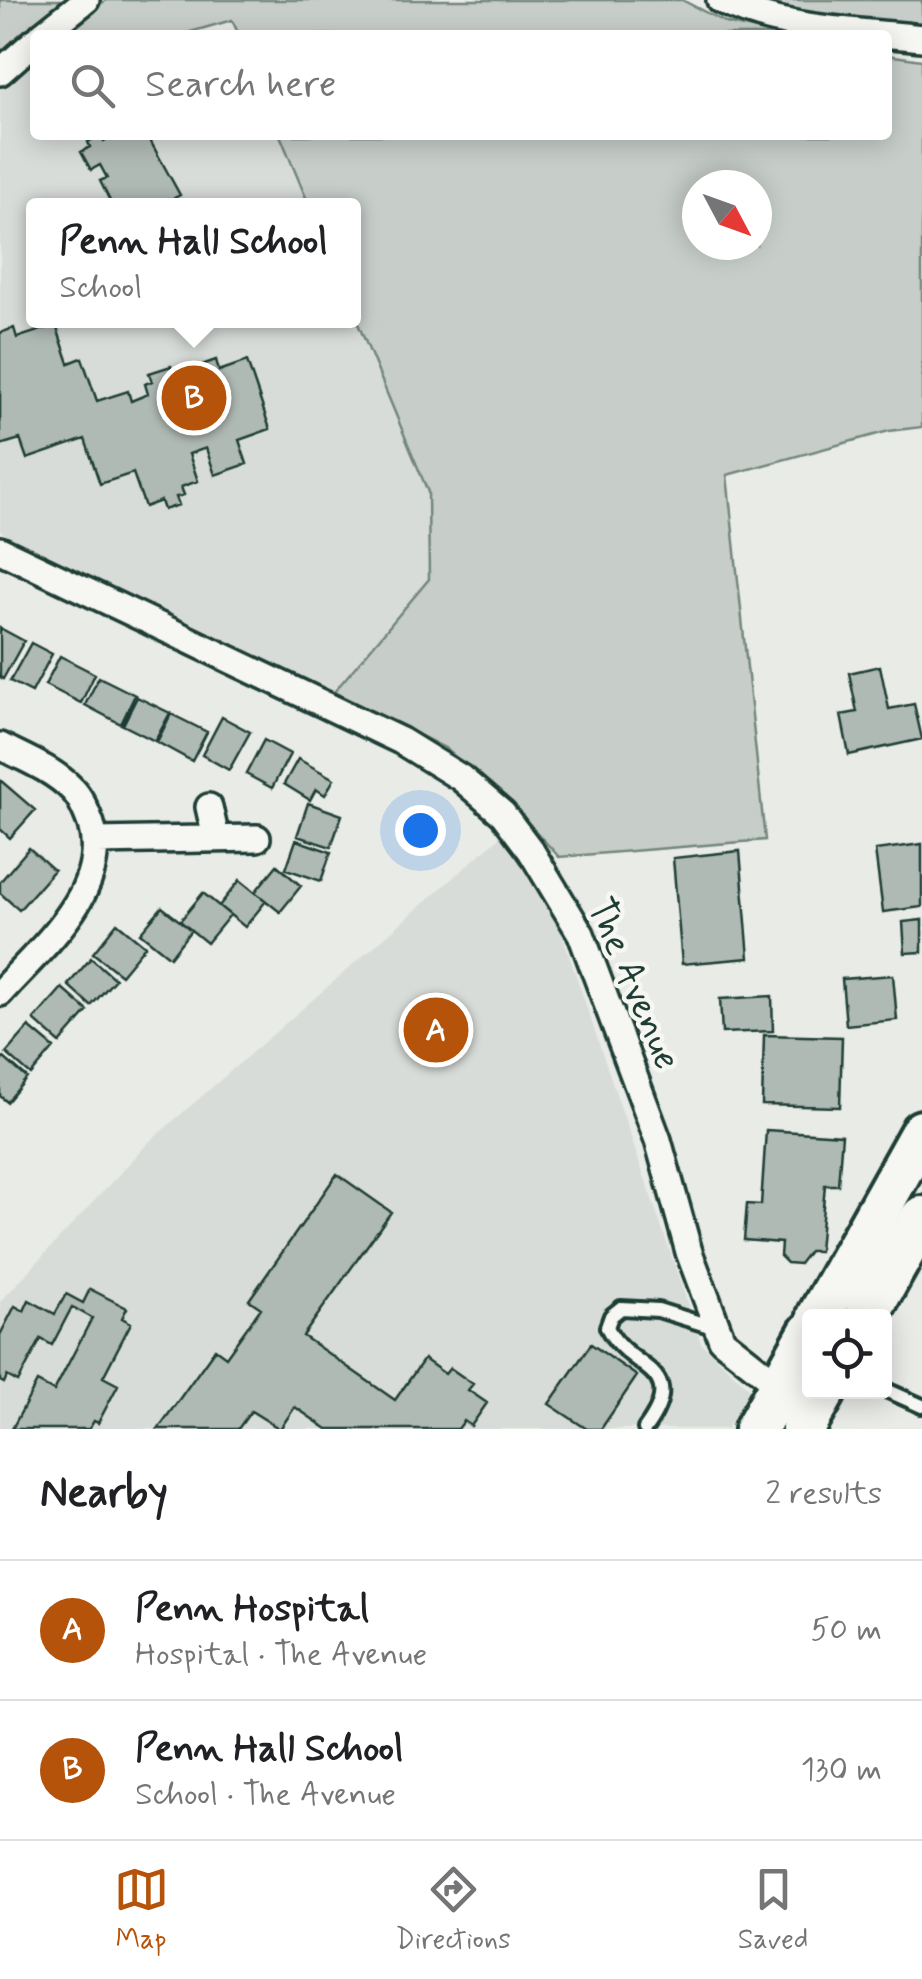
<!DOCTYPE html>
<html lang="en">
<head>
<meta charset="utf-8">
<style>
  :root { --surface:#fff; --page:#f2f2f2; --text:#202124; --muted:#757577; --line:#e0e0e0; --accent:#b45309 }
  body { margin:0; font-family:Mynerve,sans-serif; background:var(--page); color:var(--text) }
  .controls { position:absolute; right:30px; bottom:30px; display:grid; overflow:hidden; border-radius:10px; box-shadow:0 5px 25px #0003 }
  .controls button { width:90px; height:90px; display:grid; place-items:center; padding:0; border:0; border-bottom:2px solid var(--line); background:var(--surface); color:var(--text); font:50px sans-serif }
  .compass { position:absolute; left:682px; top:170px; width:90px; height:90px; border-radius:50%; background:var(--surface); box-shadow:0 5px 25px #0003; rotate:131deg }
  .you { position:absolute; left:420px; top:830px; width:35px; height:35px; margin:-25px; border:8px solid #fff; border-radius:50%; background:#1a73e8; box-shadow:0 0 0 15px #1a73e833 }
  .badge { display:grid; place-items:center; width:65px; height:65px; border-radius:50%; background:var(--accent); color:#fff; font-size:32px; font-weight:700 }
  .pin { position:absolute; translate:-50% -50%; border:5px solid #fff; box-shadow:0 2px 10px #0006 }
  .popup { position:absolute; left:26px; top:198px; width:335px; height:130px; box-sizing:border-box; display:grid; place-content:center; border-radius:10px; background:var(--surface); filter:drop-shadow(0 2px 8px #0005); font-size:32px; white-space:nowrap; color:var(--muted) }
  .popup b { font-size:38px; color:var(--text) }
  .popup::after { content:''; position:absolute; left:50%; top:100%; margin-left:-20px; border:20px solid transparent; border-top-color:var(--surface) }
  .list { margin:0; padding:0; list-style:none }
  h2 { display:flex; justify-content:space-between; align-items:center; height:130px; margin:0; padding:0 40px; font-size:42px }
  h2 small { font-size:32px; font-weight:400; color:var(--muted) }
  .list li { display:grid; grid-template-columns:65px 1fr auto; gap:30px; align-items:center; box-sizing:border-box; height:140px; padding:0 40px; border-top:2px solid var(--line) }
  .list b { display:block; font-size:38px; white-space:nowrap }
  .list p { margin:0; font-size:32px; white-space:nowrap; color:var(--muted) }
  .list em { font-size:32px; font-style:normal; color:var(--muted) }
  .icon { flex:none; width:55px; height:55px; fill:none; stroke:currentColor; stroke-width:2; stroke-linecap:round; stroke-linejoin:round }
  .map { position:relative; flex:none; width:922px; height:1429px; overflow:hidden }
  .search { position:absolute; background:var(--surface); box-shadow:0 5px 25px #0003; left:30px; right:30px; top:30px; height:110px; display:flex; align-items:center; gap:25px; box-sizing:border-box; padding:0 35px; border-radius:10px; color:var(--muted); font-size:38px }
  .sheet { height:410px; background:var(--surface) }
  nav { display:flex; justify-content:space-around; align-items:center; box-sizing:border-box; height:140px; border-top:2px solid var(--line); background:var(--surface); font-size:28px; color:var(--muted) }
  nav a { display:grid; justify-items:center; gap:5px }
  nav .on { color:var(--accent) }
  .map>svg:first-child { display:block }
  .built { fill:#d8dcd8 }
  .green { fill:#c7cec9; stroke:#73867e; stroke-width:2.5; fill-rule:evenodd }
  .building { fill:#b0bab5; stroke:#1f3d34; stroke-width:2.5 }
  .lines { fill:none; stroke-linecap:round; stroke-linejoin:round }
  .service-casing { stroke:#1f3d34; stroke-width:20 }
  .minor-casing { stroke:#1f3d34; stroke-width:32 }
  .trunk-casing { stroke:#1f3d34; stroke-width:50 }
  .service { stroke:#f6f6f2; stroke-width:12 }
  .minor { stroke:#f6f6f2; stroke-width:25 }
  .trunk { stroke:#f6f6f2; stroke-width:42 }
  .labels { text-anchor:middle; stroke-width:9; stroke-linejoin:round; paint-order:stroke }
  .street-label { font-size:38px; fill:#1f3d34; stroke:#f6f6f2 }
</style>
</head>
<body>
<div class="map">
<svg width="922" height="1429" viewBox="0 0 922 1429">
  <rect width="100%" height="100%" fill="#e9ebe7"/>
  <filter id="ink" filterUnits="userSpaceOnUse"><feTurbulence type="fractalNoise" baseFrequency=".01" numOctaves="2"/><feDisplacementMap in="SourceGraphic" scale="20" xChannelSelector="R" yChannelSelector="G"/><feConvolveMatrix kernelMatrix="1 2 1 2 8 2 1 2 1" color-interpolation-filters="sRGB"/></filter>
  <g filter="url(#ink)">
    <path class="built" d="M35,55v80h245l29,70h-275v115h320v-6l74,178 1,87 -95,113 -302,-141 -32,-20v-445z
      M501,836l55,81 145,426 49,46 -23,40h-727v-127l149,-160z"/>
    <path class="green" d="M0,0h69l-69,59z
      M106,0h576l44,23 51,12h-538l-7,-15 -52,15h-121z
      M736,0h186v23l-126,-9z
      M887,55l35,5v367l-33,4 -162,44 38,365 -206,17 -48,-53 -66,-56 -111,-56 95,-113 -1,-87 -74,-178v-109h-45l-29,-70h607zM697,185h60v60h-60z"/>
    <path class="building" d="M101,135l3,6 10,-6h33l33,60 -19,10h-49l-12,-24 7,-3 -7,-13 -9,5 -10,-18 9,-5 -2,-5z
      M56,325l13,38 13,-5 15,43 31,-10 3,10 17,-7 -3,-10 7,-3 -3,-8 22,-7 3,9 42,-15 3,11 28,-10 23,68 -31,11 8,24 -32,11 -9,-27 -17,6 9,27 -17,6 3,8 -8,2 3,8 -15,5 -3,-9 -16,6 -12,-34 -33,11 -15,-45 -58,20 -7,-20 -20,6v-112l14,-5 3,10z
      M0,628l24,13 -21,38 -3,-2z
      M31,643l21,11 -20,38 -22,-11z
      M60,656l35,18 -14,29 -36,-18z
      M880,666l9,43 25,-5 8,35 -73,16 -8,-40 16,-3 -8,-39z
      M99,677l36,18 -14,29 -36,-19z
      M137,697l33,16 -15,28 -32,-16z
      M171,714l36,18 -15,29 -35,-19z
      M222,717l28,15 -21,38 -27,-15z
      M264,740l26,14 -18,34 -26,-14z
      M298,759l36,20 -9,16 -9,-6 -6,11 -26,-16z
      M0,780l35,30 -25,28 -10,-9z
      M308,803l34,12 -11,32 -34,-11z
      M296,840l35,12 -10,29 -35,-12z
      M922,844v63l-39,5 -8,-62z
      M29,848l25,22 -35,40 -19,-17v-11z
      M740,851l9,107 -67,6 -9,-106z
      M277,865l24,21 -21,26 -25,-20z
      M240,880l26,21 -21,26 -26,-21z
      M203,893l27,22 -23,28 -27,-22z
      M162,907l29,23 -21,27 -30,-24z
      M922,920v32l-17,1 -2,-31z
      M117,923l28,23 -24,29 -28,-22z
      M91,958l24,21 -24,27 -23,-21z
      M893,975l4,45 -51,5 -4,-46z
      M62,988l26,23 -28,32 -26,-23z
      M772,996l1,35 -51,2 -2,-34z
      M29,1027l25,21 -23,27 -25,-22z
      M764,1035l78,2 -2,70 -78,-2z
      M4,1058l23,20 -20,24 -7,-6v-34z
      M766,1130l76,5 -4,50h-13l-6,66h-10l-10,13 -12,-1 -7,-7 1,-13 -37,-3 3,-36 14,1z
      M337,1174l54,38 -88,124 92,64 29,-41 21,15 5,-6 23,16 -5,6 19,13 -16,23 -7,-5 -6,8h-131l-32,-22 -15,22 -29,-18 -13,18h-80l57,-80 11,8 35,-49 -12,-8z
      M90,1289l37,19 -5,10 9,5 -28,54 15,8 -20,38 -4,-2 -5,8h-77l25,-47 17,9 38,-73 -20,-11 -20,38 -11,-6 -23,43 -11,-6 -3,7 -4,-2v-46l15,-29 9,5 5,-11 26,14 11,-20 17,9z
      M591,1344l46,32 -36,53h-14l-38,-25z"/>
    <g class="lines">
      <defs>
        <path id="service" d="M884,1389l38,17
          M645,1429c46,-63 -17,-57 -38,-102l4,-11 10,-8 37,2 58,18"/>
        <path id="minor" d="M720,0c56,30 139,31 202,38
          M42,35l44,-35
          M0,72l35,-31
          M0,550l401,191 60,37 42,36 28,37 50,83 77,206 31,112 33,88 67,53
          M0,746c24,12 54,24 73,44 8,8 14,23 18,34 20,67 -51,124 -91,169
          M209,807l7,31
          M96,841l161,-3"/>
        <path id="trunk" d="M819,1316l103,-184
          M867,1316l55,-98
          M756,1429l54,-96
          M803,1429l21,-37"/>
      </defs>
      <use href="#service" class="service-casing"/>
      <use href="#minor" class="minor-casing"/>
      <use href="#trunk" class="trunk-casing"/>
      <use href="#service" class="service"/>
      <use href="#minor" class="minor"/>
      <use href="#trunk" class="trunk"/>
    </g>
  </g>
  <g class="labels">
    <g class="street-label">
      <text transform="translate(635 983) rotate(67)" y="13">The Avenue</text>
    </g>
  </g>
</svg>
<div class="controls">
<button><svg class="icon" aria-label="locate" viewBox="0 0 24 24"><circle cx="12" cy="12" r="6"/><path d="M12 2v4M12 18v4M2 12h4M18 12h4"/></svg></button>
</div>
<svg class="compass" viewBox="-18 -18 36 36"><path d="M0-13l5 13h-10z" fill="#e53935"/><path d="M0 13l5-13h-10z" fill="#757577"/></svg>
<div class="you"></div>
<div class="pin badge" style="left:436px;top:1030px">A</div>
<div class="pin badge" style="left:194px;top:398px">B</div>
<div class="popup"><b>Penn Hall School</b>School</div>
<div class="search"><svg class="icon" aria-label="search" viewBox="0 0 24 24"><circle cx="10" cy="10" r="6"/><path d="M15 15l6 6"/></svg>Search here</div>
</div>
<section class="sheet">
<h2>Nearby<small>2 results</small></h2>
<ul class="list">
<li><span class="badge">A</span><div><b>Penn Hospital</b><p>Hospital · The Avenue</p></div><em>50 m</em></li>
<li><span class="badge">B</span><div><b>Penn Hall School</b><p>School · The Avenue</p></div><em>130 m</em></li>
</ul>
</section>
<nav>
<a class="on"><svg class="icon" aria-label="map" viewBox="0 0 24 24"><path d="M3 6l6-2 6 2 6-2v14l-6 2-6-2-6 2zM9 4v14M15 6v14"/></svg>Map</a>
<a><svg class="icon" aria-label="directions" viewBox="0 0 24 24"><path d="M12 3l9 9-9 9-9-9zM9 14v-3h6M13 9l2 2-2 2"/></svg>Directions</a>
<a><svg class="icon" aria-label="saved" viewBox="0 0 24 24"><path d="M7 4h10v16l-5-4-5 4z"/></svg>Saved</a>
</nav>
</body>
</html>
